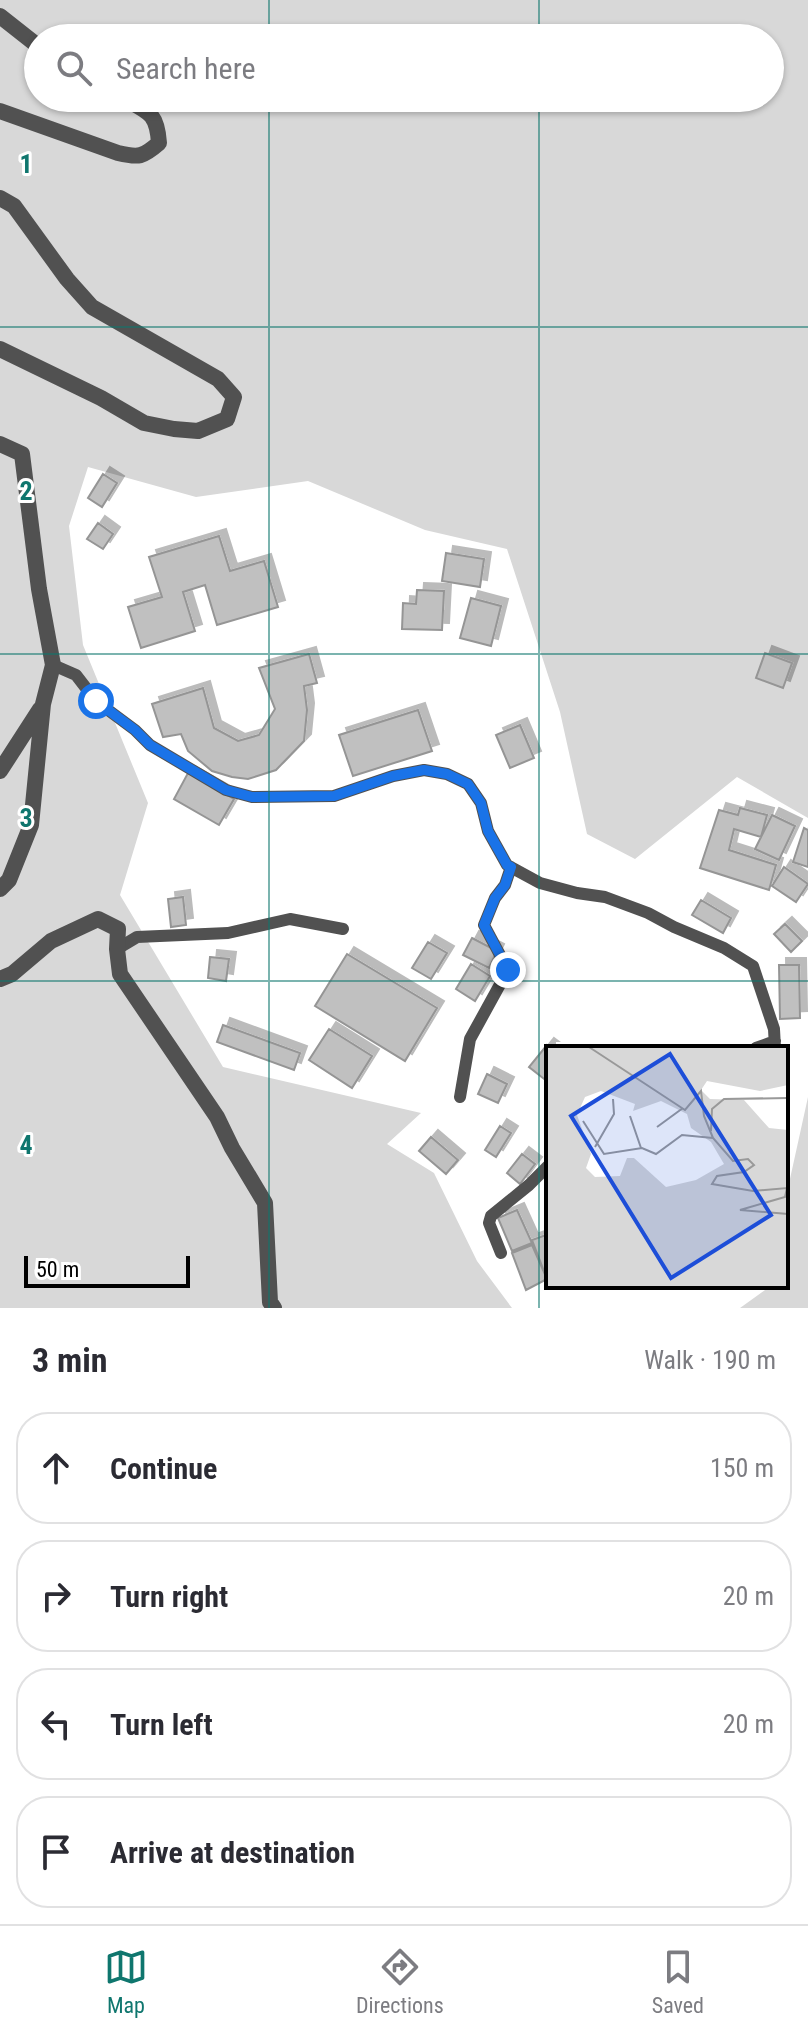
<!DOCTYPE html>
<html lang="en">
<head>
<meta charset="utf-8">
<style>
  :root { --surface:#fff; --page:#f7f7f7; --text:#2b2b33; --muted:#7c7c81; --line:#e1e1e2; --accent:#0f766e }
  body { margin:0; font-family:"Roboto Condensed",sans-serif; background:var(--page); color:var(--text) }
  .scale { position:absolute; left:24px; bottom:20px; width:166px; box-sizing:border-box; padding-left:8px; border:4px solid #000; border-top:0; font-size:22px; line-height:28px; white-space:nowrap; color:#000; -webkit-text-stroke:6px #fff; paint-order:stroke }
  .stop { position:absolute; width:24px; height:24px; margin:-18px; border:6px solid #1a73e8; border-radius:50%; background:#fff }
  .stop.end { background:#1a73e8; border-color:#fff; box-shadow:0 2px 8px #0008 }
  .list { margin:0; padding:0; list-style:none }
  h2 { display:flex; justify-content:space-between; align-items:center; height:104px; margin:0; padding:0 32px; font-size:34px }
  h2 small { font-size:26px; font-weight:400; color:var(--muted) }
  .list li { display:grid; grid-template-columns:52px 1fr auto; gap:24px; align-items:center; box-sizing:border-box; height:112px; margin:0 16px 16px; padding:0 16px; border:2px solid var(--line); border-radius:32px }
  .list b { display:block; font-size:30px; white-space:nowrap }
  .list em { font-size:26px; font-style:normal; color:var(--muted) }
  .icon { flex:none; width:44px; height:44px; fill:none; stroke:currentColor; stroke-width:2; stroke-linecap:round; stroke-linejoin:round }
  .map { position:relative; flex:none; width:808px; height:1308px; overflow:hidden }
  .search { position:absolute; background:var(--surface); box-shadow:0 2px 6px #0004; left:24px; right:24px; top:24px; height:88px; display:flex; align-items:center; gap:20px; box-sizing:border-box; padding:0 28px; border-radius:44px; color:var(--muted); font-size:30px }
  .sheet { height:616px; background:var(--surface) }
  nav { display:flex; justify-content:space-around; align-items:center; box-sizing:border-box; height:112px; border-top:2px solid var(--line); background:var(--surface); font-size:22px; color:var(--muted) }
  nav a { display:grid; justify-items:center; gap:4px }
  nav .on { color:var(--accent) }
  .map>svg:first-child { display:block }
  .green { fill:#d8d8d8; fill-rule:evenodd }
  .building { fill:#c0c0c0; stroke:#959595; stroke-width:2; filter:url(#shadow) }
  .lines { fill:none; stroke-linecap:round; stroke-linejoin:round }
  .lane { stroke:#515151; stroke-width:12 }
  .street { stroke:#515151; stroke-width:16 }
  .route { stroke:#1a73e8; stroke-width:10 }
  .grid { fill:none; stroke:#0f766e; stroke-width:2; stroke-opacity:0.55 }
  .inset-road { fill:none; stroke:#999; stroke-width:2 }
  .view { fill:#1d4ed8; fill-opacity:0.15; stroke:#1d4ed8; stroke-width:4 }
  .inset-edge { fill:none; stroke:#000; stroke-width:4 }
  .grid-label { font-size:26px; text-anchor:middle; font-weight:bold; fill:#0f766e; stroke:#fff; stroke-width:6; stroke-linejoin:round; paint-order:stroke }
</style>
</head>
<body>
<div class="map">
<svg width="808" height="1308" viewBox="0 0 808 1308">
  <defs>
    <filter id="shadow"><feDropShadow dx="7" dy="-7" stdDeviation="0" flood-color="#0004"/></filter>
  </defs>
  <rect width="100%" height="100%" fill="#fff"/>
  <path class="green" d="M0,0h808v818l-71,-41 -102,82 -48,-25 -27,-122 -53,-163 -82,-19 -117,-49 -112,16 -108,-30 -19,59 14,119 65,158 -28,92 103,172 198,46 -34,31 47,29 43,88 35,47h-512zM38,38h732v60h-732z
    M808,1097v211h-68l25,-18 1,-4h20v-89z"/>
  <path class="building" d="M103,474l14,9 -15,24 -14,-9z
    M98,523l15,11 -10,15 -16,-10z
    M219,536l11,35 34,-10 14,46 -61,18 -12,-40 -22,7 12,39 -54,17 -13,-41 34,-10 -13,-40z
    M446,553l38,6 -4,28 -38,-6z
    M417,590l27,1 -2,39 -40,-1 1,-26 13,1z
    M471,598l30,8 -10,40 -31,-8z
    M765,653l27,10 -9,25 -27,-10z
    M309,654l8,29 -13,3 3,24 -3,31 -28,29 -28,9 -16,-2 -20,-6 -24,-20 -7,-17 -18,3 -11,-33 51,-16 11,40 24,13 21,-6 16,-26 -16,-41z
    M418,710l14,41 -79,25 -14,-41z
    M520,725l14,33 -24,10 -14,-33z
    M188,773l46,26 -15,26 -45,-26z
    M740,808l27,7 -6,22 -27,-8 -5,21 47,15 -7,25 -69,-22 19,-58 19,5z
    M772,815l23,11 -16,34 -24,-11z
    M804,828l4,2v37l-15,-5z
    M784,867l24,17 -12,18 -24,-16z
    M183,897l3,28 -15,2 -3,-28z
    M701,900l30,18 -8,15 -31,-18z
    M785,924l17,17 -11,11 -17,-18z
    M472,938l25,13 -8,17 -26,-13z
    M428,942l19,11 -16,26 -19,-11z
    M347,954l90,54 -32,53 -90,-55z
    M210,957l19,2 -3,22 -18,-3z
    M471,964l19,12 -15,25 -19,-12z
    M779,965h20l1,53 -20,1z
    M223,1025l77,28 -6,17 -77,-28z
    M329,1029l43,27 -20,32 -43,-28z
    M547,1045l4,3h-3v34l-19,-15z
    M487,1074l20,10 -9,19 -20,-9z
    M500,1126l11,7 -15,24 -11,-7z
    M431,1137l27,23 -12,14 -27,-23z
    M522,1154l13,10 -15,20 -13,-11z
    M517,1210l15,33 -20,8 -14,-33z
    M546,1235l2,4 -1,40 -15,-39z
    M532,1245l15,34 -21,11 -14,-37z"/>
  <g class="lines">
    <path class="lane" d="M53,665l23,10 20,26 39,29 15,15 76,45 26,7 82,-1 59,-20 31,-6 23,4 21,10 13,19 7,28 19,34 33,18 37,10 28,4 43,16 26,14 50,21 29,18 21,63 1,19
      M117,949l20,-12 91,-4 62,-14 53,10
      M756,1048l19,-7
      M460,1097l10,-58 38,-69 -24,-45 11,-27 10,-13 6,-18
      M501,1253l-12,-30 2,-7 38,-31 19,-19"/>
    <path class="street" d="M0,16l38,30
      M0,111l118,42c21,5 25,4 41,-10 -2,-30 -10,-31 -36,-45
      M0,198l14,8 53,73 25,28 126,72 16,18 -7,22 -29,12 -24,-2 -30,-6 -43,-25 -101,-49
      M0,444l22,10 17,135 14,76 -10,39 -12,121 -22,55 -9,9
      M0,771l40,-62
      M0,979l12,-5 39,-33 47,-22 20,10 -1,20 3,25 97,143 15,31 33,55 5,99 4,6"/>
  </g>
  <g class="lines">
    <path class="route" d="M96,701l39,29 15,15 76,45 26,7 82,-1 59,-20 31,-6 23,4 21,10 13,19 7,28 19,34 4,2 -6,18 -10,13 -11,27 24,45"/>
  </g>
  <path class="grid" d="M269,0v38M539,0v38M269,98v1210M539,98v1210M0,327h808M0,654h808M0,981h808"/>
  <g transform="translate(546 1046)">
    <rect width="242" height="242" fill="#fff"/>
    <path d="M0,1h242v38l-28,6 -53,-10 -6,9 9,9 34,1 25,28 19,2v157h-242zM55,45l34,13 -2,7 28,-10 26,13 4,14 20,14 13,22 -28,16 -30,7 -32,-29h-7l-7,18 -25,1 -9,-9 5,-14 -14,-39 8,-18z" fill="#d8d8d8" fill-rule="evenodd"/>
    <path class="inset-road" d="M43,1l96,63 16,-19 3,25 9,22 20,23 15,-2 6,6 -10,7 -27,4 -5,8 41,7 34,-3 -2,9 -45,13 48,4M84,70l11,32M37,75l21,33 38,-6 14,6 26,-19 31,3M111,81l26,-19M165,85l1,-22 12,-10 64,-1M49,101l19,-33 -1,-15"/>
    <path class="view" d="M124,8l101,161 -100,63 -100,-162z"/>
    <rect width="242" height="242" class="inset-edge"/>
  </g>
  <g class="grid-label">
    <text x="26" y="173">1</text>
    <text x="26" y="500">2</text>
    <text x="26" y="827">3</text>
    <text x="26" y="1154">4</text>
  </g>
</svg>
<div class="scale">50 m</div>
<div class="stop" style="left:96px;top:701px"></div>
<div class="stop end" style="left:508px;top:970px"></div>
<div class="search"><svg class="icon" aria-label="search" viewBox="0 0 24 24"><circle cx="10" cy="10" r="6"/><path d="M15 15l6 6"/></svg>Search here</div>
</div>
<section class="sheet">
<h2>3 min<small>Walk · 190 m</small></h2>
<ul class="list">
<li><svg class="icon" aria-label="ahead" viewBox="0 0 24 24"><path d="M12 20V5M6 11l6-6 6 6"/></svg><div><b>Continue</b></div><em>150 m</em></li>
<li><svg class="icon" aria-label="right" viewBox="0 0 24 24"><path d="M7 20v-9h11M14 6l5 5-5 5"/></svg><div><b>Turn right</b></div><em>20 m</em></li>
<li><svg class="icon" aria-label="left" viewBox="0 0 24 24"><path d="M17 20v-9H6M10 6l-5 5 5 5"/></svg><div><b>Turn left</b></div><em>20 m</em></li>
<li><svg class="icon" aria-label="arrive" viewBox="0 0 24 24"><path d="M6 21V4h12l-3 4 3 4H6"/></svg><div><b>Arrive at destination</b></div></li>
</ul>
</section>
<nav>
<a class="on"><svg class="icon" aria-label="map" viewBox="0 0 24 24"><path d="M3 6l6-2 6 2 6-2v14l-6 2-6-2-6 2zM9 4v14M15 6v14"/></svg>Map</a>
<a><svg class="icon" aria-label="directions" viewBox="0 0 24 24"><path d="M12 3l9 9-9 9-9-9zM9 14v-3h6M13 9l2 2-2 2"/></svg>Directions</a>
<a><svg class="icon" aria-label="saved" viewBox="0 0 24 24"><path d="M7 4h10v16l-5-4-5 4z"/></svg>Saved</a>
</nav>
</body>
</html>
